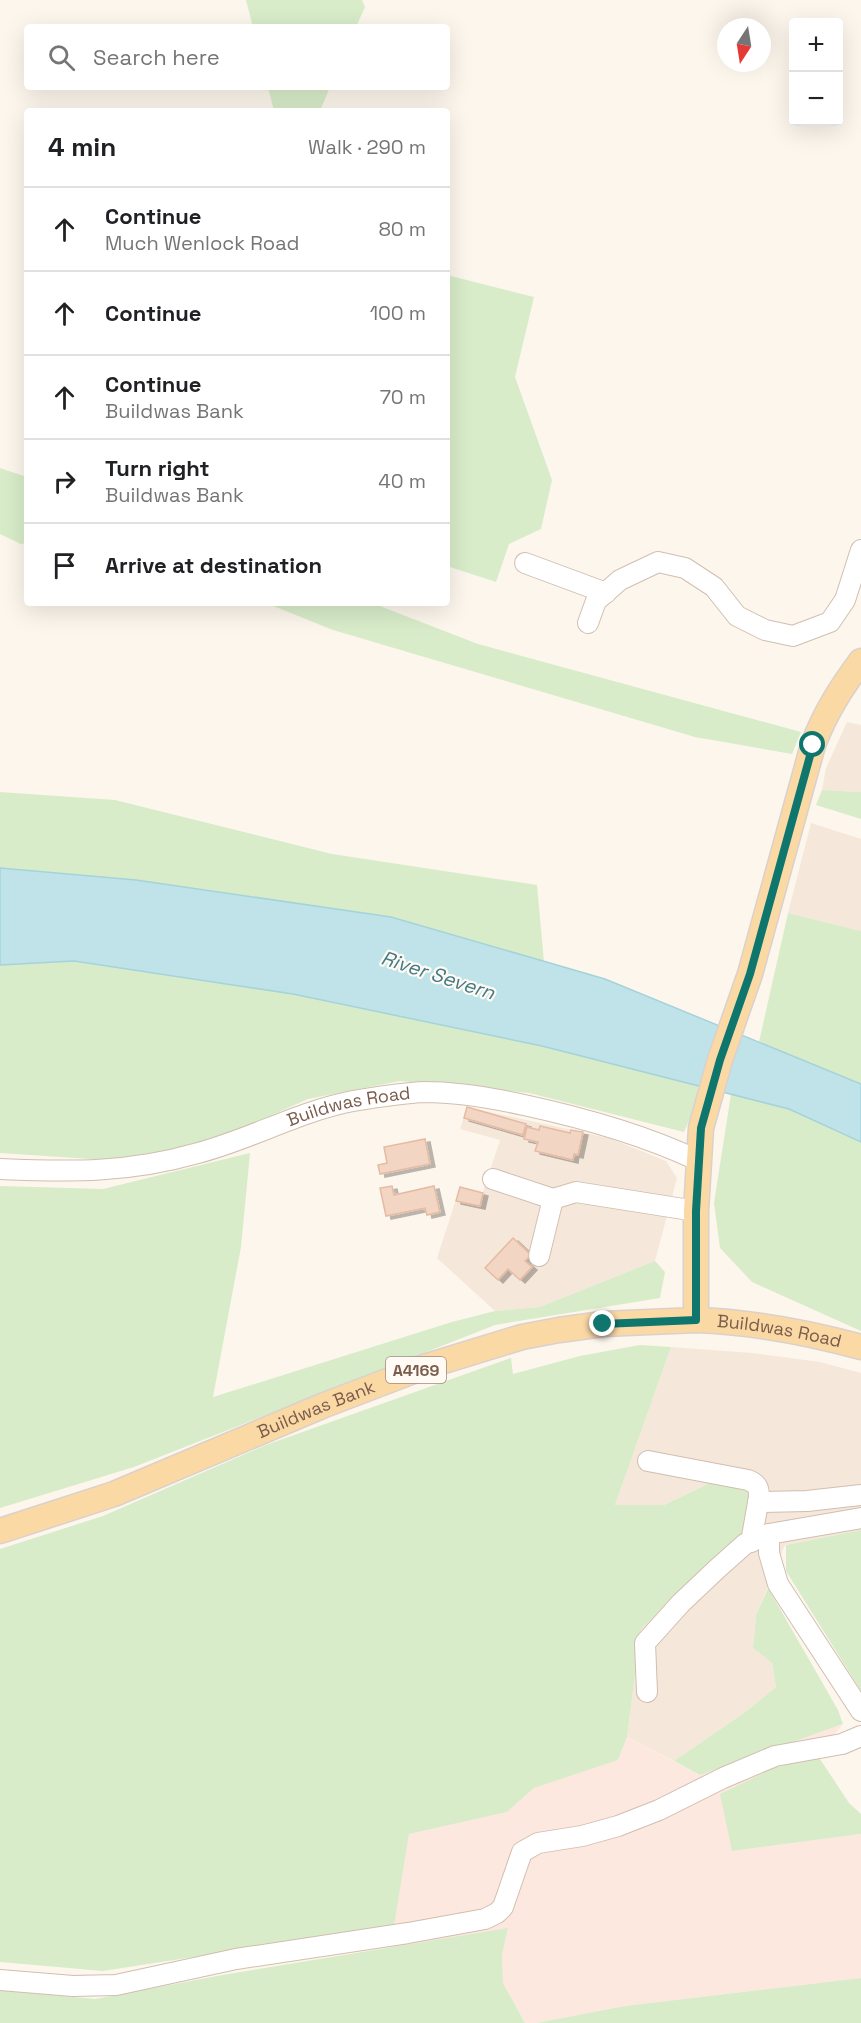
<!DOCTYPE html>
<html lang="en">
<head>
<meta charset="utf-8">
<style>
  :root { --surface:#fff; --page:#f2f2f2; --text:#202124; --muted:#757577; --line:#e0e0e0 }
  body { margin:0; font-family:"Space Grotesk",sans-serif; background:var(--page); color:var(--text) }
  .controls { position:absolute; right:18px; top:18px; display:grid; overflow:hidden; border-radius:6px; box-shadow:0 6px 24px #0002 }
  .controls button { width:54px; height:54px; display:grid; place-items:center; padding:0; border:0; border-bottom:2px solid var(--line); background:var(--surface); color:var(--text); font:30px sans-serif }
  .compass { position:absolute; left:717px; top:18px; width:54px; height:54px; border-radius:50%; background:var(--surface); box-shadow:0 6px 24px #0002; rotate:192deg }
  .stop { position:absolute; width:18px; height:18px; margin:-14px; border:4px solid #0f766e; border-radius:50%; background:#fff }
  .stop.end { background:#0f766e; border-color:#fff; box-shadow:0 2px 6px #0008 }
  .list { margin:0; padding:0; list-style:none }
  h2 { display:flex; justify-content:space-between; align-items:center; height:78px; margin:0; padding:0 24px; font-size:26px }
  h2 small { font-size:20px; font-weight:400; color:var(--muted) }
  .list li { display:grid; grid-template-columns:39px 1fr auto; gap:18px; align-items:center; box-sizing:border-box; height:84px; padding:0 24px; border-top:2px solid var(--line) }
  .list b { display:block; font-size:22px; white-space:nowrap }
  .list p { margin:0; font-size:20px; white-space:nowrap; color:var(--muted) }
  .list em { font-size:20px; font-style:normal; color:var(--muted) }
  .icon { flex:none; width:33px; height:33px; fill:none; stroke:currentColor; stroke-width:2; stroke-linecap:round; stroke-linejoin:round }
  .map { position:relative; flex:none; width:861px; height:2023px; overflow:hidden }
  .search { position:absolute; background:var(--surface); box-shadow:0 6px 24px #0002; left:24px; top:24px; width:426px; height:66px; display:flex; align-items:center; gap:15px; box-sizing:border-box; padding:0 21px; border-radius:6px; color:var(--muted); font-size:22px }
  .panel { position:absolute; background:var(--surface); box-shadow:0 6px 24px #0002; left:24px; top:108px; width:426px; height:498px; border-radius:6px }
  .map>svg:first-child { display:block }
  .residential { fill:#f5e8da }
  .commercial { fill:#fde8e0 }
  .green { fill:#d8ecc9 }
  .water { fill:#bfe3e8; stroke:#a5d3da; stroke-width:1.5 }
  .building { fill:#f3d5c3; stroke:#e6bba3; stroke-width:1.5; filter:url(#shadow) }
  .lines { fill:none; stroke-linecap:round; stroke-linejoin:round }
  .minor-casing { stroke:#d1beb0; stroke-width:22 }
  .major-casing { stroke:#dad1cd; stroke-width:27 }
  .minor { stroke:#fff; stroke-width:20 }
  .major { stroke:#fbd9a5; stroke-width:24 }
  .route { stroke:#0f766e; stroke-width:8 }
  .labels { text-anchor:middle; stroke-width:4.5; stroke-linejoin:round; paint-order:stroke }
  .shield { fill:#fffaf3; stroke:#a28b7f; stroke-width:1.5 }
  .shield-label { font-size:16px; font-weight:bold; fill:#7a5c4d }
  .street-label { font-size:18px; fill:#7a5c4d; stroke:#fffaf3 }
  .water-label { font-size:20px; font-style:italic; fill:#437c86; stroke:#fffaf3 }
</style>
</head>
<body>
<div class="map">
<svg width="861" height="2023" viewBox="0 0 861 2023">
  <defs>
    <filter id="shadow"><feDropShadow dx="5" dy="3" stdDeviation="0" flood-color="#0004"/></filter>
  </defs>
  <rect width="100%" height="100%" fill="#fdf6ec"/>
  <path class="residential" d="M847,722l14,3v67l-39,-2 4,-22z
    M811,823l50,16v92l-73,-18z
    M467,1107l142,31 57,23 11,17 -22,83 -115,46 -45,4 -58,-53 23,-71 23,5 17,-52 -40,-11z
    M671,1347l81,6 68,9 41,11v157l-76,15 -29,70 -3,33 19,15 4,24 -32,26 -70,48 -47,-24 14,-108 102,-97 -29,-51 -50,24h-49z"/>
  <path class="commercial" d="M843,1724l-25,32 -86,95 129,-17v144l-236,28 -89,17h-11l-22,-40 -1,-28 6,-26 -118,19 19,-114 98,-22 27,-24 84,-28 9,-23 73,38z"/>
  <path class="green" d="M246,0h116l3,7 -9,20h-103z
    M268,87h62l-10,24h-46z
    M447,275l87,22 -19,80 37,103 -11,49 -32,15 -13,38 -49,-16z
    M0,468l27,9v66l-6,1 -21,-10z
    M266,603h106l106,41 323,88 -9,22 -97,-17 -362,-107z
    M822,790l39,2v27l-45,-14z
    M0,792l115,8 217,54 205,31 7,77 -153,-45 -255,-37 -136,-12z
    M788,913l73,18v153l-102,-42z
    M74,961l219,33 249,52 156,40 -1,16 -13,30 -155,-39 -129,-12 -92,18 -63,28 -70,22 -69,11 -106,-7v-188z
    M731,1094l58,15 72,33v189l-109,-49 -32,-34 -6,-45z
    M250,1153l-9,94 -28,150 239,-75 43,-11 45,-4 115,-46 10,11 -5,26 -165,27 -361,142 -134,41v-322l103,3z
    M640,1345l31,2 -56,158h49l50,-24 37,11 -8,40 -102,97 -14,108 -9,23 -84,28 -27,24 -98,22 -15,92 -291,45 -103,-9v-413l103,-33 163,-71 245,-87 2,16 67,-18z
    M861,1530v161l-75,-120v-26z
    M768,1588l70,122 5,14 -143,51 -26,-14 70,-48 32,-26 -4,-24 -19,-15 3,-33z
    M818,1756l31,47 12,11v20l-129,17 -12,-57 54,-26z
    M508,1928l-6,27 1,28 22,40h-525v-33l95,9 133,-25z
    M861,1978v45h-325l89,-17z"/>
  <path class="water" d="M0,868l136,12 255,37 214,62 256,105v58l-72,-33 -247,-63 -249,-52 -219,-33 -74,4z"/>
  <path class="building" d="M467,1107l59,17 -3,11 -59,-17z
    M540,1126l30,7 1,-3 12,2 -5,23 -4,-1 -1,6 -38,-9 3,-9 -14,-3 3,-12 12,3z
    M425,1139l5,25 -50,10 -2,-9 9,-2 -3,-16z
    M392,1186l2,9 40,-9 6,26 -13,3 -2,-7 -39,8 -6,-28z
    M460,1187l23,6 -3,13 -24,-5z
    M513,1238l18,17 -6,6 7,6 -12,13 -12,-11 -10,11 -13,-12z"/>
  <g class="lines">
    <defs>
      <g id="minor">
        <path d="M525,563l81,30"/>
        <path d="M588,623l8,-22 24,-21 38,-18 27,6 29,19 23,29 28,14 28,6 37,-14 15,-22 16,-50"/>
        <path id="s1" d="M0,1169c72,3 128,4 198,-16 53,-14 102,-42 155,-52 24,-4 48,-8 72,-9 34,0 67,6 99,13 60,13 118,29 173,55"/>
        <path d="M493,1179l60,20"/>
        <path d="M539,1256l14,-57 23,-7 120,19"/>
        <path d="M648,1461l100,19c9,4 11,7 11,17l-8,45"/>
        <path d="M758,1502l49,-1 54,-6"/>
        <path d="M861,1518l-92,16v19l9,31 83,127"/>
        <path d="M647,1692l-2,-49 36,-40 37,-35 27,-24 24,-10"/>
        <path d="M0,1980l73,6 43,-1 120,-26 172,-26 77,-14 12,-6 6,-6 19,-55 16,-9 44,-7 36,-10 41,-16 64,-32 52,-22 67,-12 19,-8"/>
      </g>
      <g id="major">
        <path id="s2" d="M696,1320c57,2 110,12 165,27"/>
        <path id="s3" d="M0,1531l114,-37 208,-88 102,-39 98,-30 37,-7 44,-6 93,-4v-109l5,-83 19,-68 30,-86 63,-229c12,-32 28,-57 48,-84"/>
      </g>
    </defs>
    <use href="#minor" class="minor-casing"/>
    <use href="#major" class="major-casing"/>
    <use href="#minor" class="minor"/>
    <use href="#major" class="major"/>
  </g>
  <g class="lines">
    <path class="route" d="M603,1324l93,-4v-109l5,-83 19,-68 30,-86 63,-229"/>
  </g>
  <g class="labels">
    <rect class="shield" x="386" y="1357" width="60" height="26" rx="4.5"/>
    <g class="shield-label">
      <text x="416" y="1376">A4169</text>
    </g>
    <g class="street-label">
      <text dy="6" stroke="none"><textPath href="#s1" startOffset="358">Buildwas Road</textPath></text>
      <text dy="6" stroke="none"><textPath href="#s2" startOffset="84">Buildwas Road</textPath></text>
      <text dy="6" stroke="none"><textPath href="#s3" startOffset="339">Buildwas Bank</textPath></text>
    </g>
    <g class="water-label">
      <text transform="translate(438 975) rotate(18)" y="7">River Severn</text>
    </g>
  </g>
</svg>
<div class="controls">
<button>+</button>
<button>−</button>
</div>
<svg class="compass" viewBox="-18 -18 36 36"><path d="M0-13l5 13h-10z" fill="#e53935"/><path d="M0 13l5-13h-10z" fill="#757577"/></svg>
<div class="stop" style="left:813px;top:745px"></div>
<div class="stop end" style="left:603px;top:1324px"></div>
<div class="search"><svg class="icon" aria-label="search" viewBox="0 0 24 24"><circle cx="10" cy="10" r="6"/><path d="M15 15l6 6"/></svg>Search here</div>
<section class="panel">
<h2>4 min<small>Walk · 290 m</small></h2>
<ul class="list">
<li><svg class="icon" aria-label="ahead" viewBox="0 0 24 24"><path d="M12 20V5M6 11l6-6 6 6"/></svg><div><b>Continue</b><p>Much Wenlock Road</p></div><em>80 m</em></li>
<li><svg class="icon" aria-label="ahead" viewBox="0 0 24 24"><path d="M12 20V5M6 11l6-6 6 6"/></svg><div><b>Continue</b></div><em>100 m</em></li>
<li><svg class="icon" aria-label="ahead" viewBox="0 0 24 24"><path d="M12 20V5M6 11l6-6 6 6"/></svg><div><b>Continue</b><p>Buildwas Bank</p></div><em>70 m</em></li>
<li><svg class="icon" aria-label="right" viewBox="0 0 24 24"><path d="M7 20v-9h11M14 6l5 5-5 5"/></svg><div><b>Turn right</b><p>Buildwas Bank</p></div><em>40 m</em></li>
<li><svg class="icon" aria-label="arrive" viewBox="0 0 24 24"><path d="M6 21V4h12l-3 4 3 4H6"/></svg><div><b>Arrive at destination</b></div></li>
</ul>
</section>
</div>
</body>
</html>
